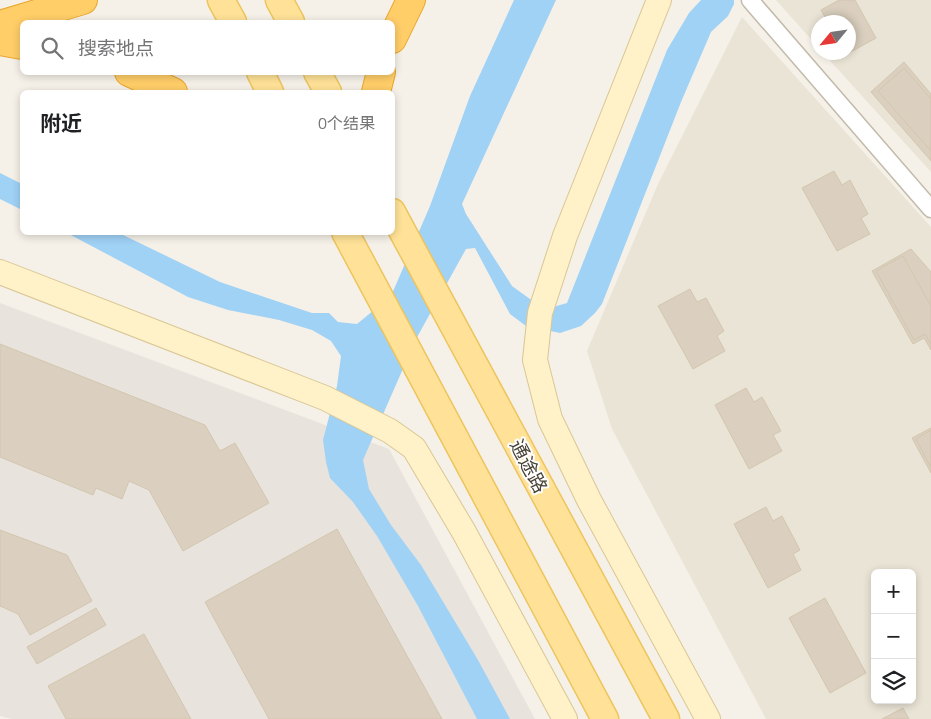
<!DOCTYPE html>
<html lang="zh">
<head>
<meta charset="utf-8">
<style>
  :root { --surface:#fff; --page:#f6f6f6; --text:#202124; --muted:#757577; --line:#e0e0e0 }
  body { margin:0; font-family:"Titillium Web","Noto Sans SC",sans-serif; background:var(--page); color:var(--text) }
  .controls { position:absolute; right:15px; bottom:15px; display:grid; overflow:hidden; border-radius:8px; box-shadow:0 2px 8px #0003 }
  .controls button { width:45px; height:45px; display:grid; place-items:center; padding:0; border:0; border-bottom:1px solid var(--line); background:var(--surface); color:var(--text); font:25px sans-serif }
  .compass { position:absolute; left:811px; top:15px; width:45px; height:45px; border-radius:50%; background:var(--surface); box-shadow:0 2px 8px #0003; rotate:241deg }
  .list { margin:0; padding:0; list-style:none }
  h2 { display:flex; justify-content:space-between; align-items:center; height:65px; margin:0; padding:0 20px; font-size:21px }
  h2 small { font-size:16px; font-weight:400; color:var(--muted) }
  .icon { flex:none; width:28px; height:28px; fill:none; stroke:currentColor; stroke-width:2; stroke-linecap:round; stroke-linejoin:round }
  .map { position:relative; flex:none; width:931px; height:719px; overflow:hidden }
  .search { position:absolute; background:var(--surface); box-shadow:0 2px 8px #0003; left:20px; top:20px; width:375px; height:55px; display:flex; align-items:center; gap:12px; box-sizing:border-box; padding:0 18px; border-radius:8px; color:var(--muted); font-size:19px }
  .panel { position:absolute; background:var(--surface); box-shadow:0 2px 8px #0003; left:20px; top:90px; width:375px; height:145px; border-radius:8px }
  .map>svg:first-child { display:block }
  .residential { fill:#eae4d6; fill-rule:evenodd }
  .industrial { fill:#e8e3dd }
  .water { fill:#a0d2f6 }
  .building { fill:#dbd0bf; stroke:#d3c6af }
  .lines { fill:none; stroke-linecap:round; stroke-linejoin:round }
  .street-casing { stroke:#c2baaa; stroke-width:19 }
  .secondary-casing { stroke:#d9c794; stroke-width:26 }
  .primary-casing { stroke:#edc45e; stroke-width:29 }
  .highway-casing { stroke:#eaa62d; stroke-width:30 }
  .street { stroke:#fff; stroke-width:16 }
  .secondary { stroke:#fff2c8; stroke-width:24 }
  .primary { stroke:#ffe297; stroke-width:26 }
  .highway { stroke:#ffce69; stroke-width:28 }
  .labels { text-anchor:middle; stroke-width:4; stroke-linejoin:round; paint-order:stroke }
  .street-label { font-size:19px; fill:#494236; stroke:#fff }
</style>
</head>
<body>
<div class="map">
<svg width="931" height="719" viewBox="0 0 931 719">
  <rect width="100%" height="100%" fill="#f5f1e8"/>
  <path class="residential" d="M776,0h155v172l-108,-119 25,-1v-30h-30v25z
    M742,17l189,210v492h-165l-154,-290 -25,-78 71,-167zM875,573h37v127h-37z"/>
  <path class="industrial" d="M0,303l389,146 146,270h-523l-12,-3z"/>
  <path class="water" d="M514,0h42l-94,204 4,10 46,72 18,13 23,8 14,-4 100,-253 22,-37 12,-13h33v4l-6,12 -17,16 -30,70 -79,202 -7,9 -14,13 -21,7 -34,-7 -16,-12 -35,-66 -9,1 -50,90 -53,121 6,29 22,36 30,40 57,95 32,59h-33l-59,-113 -41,-70 -24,-34 -23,-24 -4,-16 -3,-22 14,-54 4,-30 -10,-15 -19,-11 -33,-10 -51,-10 -40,-13 -121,-64h52l101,49 92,31h17l9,9 19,2 34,-28 39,-90 40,-110z
    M0,173l22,11v26l-22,-11z"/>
  <path class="building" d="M839,0h16l21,38 -31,17 -1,-3h4v-30h-20l-7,-12z
    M904,62l27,32v67l-60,-69z
    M904,68l27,31v52l-53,-60z
    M834,171l8,14 8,-5 18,34 -7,4 9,16 -33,17 -35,-63z
    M911,249l20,23v78l-7,-12 -11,6 -41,-73z
    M903,256l28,50v39l-6,-11 -11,6 -38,-69z
    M690,289l7,13 9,-4 18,33 -7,5 8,15 -32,18 -35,-63z
    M0,344l205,81 15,26 15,-8 34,60 -86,48 -34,-61 -20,-9 -7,18 -26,-11 -3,7 -93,-38z
    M746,388l8,14 8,-5 19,34 -8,4 9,16 -33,18 -34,-64z
    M931,428v45l-19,-35z
    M931,430v38l-15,-29z
    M766,507l7,14 9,-5 18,34 -7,4 8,16 -33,18 -34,-64z
    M337,529l105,190h-173l-64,-117z
    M0,530l67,25 25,46 -62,34 -12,-21 -18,-8z
    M825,598l41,75 -36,20 -41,-75z
    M96,608l10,17 -69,39 -10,-17z
    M144,634l47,85h-125l-18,-33z
    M903,708l6,11h-27z"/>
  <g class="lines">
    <defs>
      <path id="street" d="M750,0l181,209"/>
      <path id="secondary" d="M659,0l-94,236 -25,77 -5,47 15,59 39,81 119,219
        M0,272l325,126 65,33 24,17 50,84 101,187"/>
      <path id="primary" d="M221,0l12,22
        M279,0l12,22
        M260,72l10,20
        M317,72l11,20
        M392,212l274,507
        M345,232l260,487"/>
      <path id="highway" d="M0,25l83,-25
        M392,39l19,-39
        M0,41l22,4
        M129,72l44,20
        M376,92l5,-20"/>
    </defs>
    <use href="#street" class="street-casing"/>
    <use href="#secondary" class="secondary-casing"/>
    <use href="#primary" class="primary-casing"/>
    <use href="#highway" class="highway-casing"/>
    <use href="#street" class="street"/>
    <use href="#secondary" class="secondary"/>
    <use href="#primary" class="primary"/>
    <use href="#highway" class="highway"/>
  </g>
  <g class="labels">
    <g class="street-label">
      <text transform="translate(529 466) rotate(62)" y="7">通途路</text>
    </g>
  </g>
</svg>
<div class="controls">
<button>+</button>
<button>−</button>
<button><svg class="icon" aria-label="layers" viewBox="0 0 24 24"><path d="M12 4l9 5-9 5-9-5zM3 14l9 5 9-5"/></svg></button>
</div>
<svg class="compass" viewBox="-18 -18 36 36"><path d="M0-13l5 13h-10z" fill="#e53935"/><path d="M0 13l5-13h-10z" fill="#757577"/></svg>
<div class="search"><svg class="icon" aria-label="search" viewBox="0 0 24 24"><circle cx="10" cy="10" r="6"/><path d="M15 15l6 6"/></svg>搜索地点</div>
<section class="panel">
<h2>附近<small>0个结果</small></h2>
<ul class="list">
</ul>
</section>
</div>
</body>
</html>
